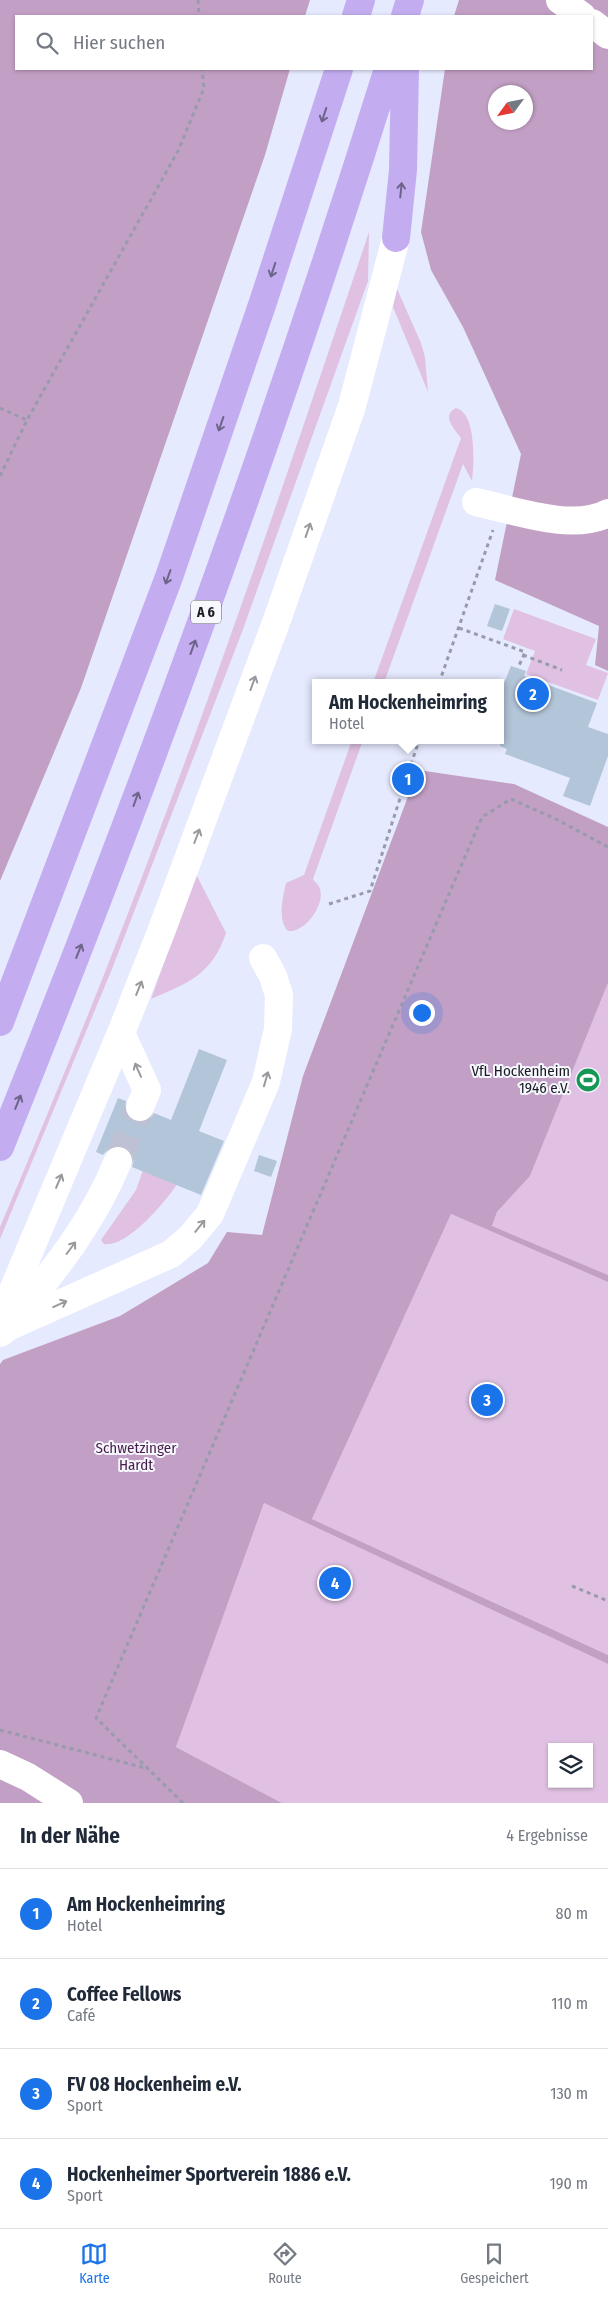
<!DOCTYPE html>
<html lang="de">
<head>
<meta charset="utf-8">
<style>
  :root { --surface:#fff; --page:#f6f6f7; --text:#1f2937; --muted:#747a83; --line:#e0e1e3; --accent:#1a73e8 }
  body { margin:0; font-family:"Fira Sans Condensed",sans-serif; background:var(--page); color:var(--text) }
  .controls { position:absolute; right:15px; bottom:15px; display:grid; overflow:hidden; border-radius:0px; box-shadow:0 1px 4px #0004 }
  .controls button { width:45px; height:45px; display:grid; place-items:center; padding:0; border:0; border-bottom:1px solid var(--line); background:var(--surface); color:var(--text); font:25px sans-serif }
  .compass { position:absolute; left:488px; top:85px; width:45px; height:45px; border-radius:50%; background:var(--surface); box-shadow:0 1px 4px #0004; rotate:237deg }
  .you { position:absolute; left:421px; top:1012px; width:18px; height:18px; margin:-12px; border:4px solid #fff; border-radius:50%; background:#1a73e8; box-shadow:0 0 0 8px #1a73e833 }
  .badge { display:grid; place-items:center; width:32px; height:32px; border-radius:50%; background:var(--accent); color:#fff; font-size:16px; font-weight:700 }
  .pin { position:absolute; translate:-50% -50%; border:2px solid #fff; box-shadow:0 1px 5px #0006 }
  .popup { position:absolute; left:312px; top:679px; width:192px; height:65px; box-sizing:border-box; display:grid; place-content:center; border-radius:0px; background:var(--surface); filter:drop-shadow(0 1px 4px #0005); font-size:16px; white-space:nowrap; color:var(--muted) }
  .popup b { font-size:19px; color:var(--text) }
  .popup::after { content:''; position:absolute; left:50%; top:100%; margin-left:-10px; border:10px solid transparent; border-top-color:var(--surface) }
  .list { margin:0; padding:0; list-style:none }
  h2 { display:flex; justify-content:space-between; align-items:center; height:65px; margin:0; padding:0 20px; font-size:21px }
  h2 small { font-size:16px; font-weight:400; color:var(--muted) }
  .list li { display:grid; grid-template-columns:32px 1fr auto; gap:15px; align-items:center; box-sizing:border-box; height:90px; padding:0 20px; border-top:1px solid var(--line) }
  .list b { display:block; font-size:19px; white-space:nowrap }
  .list p { margin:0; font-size:16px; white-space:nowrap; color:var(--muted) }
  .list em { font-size:16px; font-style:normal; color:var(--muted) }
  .icon { flex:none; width:28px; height:28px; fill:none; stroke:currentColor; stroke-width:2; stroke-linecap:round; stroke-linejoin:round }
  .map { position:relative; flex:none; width:608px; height:1803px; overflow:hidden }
  .search { position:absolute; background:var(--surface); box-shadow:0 1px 4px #0004; left:15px; right:15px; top:15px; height:55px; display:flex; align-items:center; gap:12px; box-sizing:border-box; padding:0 18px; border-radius:0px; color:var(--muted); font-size:19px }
  .sheet { height:425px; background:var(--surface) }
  nav { display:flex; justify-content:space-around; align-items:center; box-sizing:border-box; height:70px; border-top:1px solid var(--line); background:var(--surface); font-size:14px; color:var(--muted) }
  nav a { display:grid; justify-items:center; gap:2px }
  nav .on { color:var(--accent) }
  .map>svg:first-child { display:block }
  .green { fill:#e0c1e3; fill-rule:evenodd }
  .forest { fill:#c29fc5; fill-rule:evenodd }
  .building { fill:#b3c5d9 }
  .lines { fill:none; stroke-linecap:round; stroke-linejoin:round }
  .minor-tunnel { stroke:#bdc1d3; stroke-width:28; stroke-dasharray:28 14; stroke-linecap:butt }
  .path { stroke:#989bab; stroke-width:3; stroke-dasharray:4 4; stroke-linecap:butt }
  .minor { stroke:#fff; stroke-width:28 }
  .highway { stroke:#c3adf0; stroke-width:28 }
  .oneway { stroke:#6e648a }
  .oneway2 { stroke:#98999d }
  .labels { text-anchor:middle; stroke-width:4; stroke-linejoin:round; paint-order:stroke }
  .shield { fill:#f7f8fd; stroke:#5c5e66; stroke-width:1 }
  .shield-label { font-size:14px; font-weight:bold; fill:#1a1c25 }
  .poi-label { font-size:15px; fill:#1a1c25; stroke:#f7f8fd; text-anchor:end }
  .park-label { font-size:15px; fill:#471c4c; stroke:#f7f8fd }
</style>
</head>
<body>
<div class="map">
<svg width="608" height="1803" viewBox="0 0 608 1803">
  <rect width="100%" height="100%" fill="#e6eaff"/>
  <path class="green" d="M369,232l-1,49 -126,351 -130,337 -112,270v-12c56,-132 111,-266 161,-401 74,-196 141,-396 208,-594z
    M397,289l24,54 4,14 3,35 -35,-85z
    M456,408c21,5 18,57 16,73l-9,-17 -79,219h-11l88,-245c-7,-9 -20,-23 -5,-30z
    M514,609l82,30 -10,26 22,8 -10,27 -72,-26 9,-23 -32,-12z
    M352,740h11l-50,139c2,3 6,6 7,10 5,16 -15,44 -32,42 -11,-11 -5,-34 -2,-48l18,-8z
    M196,874l30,59c-14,42 -38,50 -75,66z
    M608,983v292l-116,-49 5,-14 33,-36z
    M145,1164l35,16c-12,19 -52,68 -76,64l-3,-4 35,-50z
    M451,1214l157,68v373l-296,-136z
    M264,1503l344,161v139h-326l-106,-56zM552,1747h37v37h-37z"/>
  <path class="forest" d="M0,0h310l-5,16h-289v53h274l-25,86 -184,533 -81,193z
    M459,0h149v671l-13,-6 4,-39 -104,-46 26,-126 -58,-127 -32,-57 -10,-38 24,-163h147v-53h-138zM496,92h30v30h-30z
    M418,770l96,14 94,43v156l-78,193 -33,36 -5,14 116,49v7l-157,-68 -139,305 296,136v9l-344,-161 -88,244 106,56h-282v-439l3,-4 117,-44 88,-53 19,-31 35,3 41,-159z"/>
  <path class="building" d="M495,604l15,5 -8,22 -15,-5z
    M511,666l15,5 -2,5 73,27 -9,24 20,7v22l-18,50 -27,-10 7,-18 -65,-24 2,-5 -7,-3v-53z
    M199,1049l28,11 -28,71 25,10 -23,54 -69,-28 2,-7 -3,-8 -7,-5 -8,-1 -7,2 -6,7 -7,-3 22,-54 8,3 -1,8 2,7 8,6h8l6,-2 5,-7 17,7z
    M259,1155l18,6 -6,16 -17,-6z"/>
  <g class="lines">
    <path class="minor-tunnel" d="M118,1161l22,-54"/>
    <path class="path" d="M198,0l1,16
      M0,408l27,12
      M0,476l27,-56 151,-269 26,-63 -2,-19
      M459,628l66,24 -7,16
      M523,655l39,15
      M439,683l54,-153
      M329,904l41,-13 49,-151
      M572,1586l36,15
      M0,1730l149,39
      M183,1803l-87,-85 386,-901 29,-18 45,20 52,28"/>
    <path class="minor" d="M560,0l22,16
      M592,23l16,12
      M476,502c37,8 97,30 132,11
      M121,1033l26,57 -7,17
      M0,1316l11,-21 110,-262 40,-101 117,-315 74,-211 44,-168
      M11,1324c42,-53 81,-99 107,-163
      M0,1333l8,-6 163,-73 19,-16 20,-24 56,-132 12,-53 1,-34 -6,-19 -10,-18
      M0,1764l28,13 41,26"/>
    <path class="highway" d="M356,16l5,-16
      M405,16l5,-16
      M396,238l7,-68 2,-101
      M0,1022l169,-445 94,-275 76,-233
      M0,1147c143,-354 274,-713 388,-1078"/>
  </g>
  <defs><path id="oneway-shaft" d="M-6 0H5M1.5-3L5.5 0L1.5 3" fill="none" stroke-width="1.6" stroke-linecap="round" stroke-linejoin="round" transform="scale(1.25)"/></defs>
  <g class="oneway">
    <use href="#oneway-shaft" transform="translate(324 115) rotate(108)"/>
    <use href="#oneway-shaft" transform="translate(401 190) rotate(-84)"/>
    <use href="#oneway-shaft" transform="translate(273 270) rotate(108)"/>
    <use href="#oneway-shaft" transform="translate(221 424) rotate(109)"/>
    <use href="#oneway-shaft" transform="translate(168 577) rotate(110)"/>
    <use href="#oneway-shaft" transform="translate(193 647) rotate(-70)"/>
    <use href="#oneway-shaft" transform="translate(136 799) rotate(-70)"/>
    <use href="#oneway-shaft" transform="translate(79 951) rotate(-68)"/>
    <use href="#oneway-shaft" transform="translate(18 1102) rotate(-68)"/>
  </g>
  <g class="oneway2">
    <use href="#oneway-shaft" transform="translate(308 530) rotate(-71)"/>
    <use href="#oneway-shaft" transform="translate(253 683) rotate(-70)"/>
    <use href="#oneway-shaft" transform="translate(197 836) rotate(-69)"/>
    <use href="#oneway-shaft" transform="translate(139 988) rotate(-68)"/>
    <use href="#oneway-shaft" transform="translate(138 1070) rotate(-114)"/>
    <use href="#oneway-shaft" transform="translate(266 1079) rotate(-74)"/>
    <use href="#oneway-shaft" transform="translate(59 1181) rotate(-67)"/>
    <use href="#oneway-shaft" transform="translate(200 1226) rotate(-51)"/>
    <use href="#oneway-shaft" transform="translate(71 1248) rotate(-53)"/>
    <use href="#oneway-shaft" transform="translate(60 1304) rotate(-24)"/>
  </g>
  <defs>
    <symbol id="stadium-disc" viewBox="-11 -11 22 22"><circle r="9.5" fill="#179755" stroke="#f7f8fd"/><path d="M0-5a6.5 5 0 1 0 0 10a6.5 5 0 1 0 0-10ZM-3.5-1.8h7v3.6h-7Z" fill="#fff"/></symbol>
  </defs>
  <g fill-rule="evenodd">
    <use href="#stadium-disc" x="574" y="1066" width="28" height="28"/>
  </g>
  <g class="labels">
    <rect class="shield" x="191" y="600.5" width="30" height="23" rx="4"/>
    <g class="shield-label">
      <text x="206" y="617">A 6</text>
    </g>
    <g class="poi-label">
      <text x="570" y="1076">VfL Hockenheim<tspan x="570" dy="17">1946 e.V.</tspan></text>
    </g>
    <g class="park-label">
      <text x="136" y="1453">Schwetzinger<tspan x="136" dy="17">Hardt</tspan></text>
    </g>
  </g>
</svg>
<div class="controls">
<button><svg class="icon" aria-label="layers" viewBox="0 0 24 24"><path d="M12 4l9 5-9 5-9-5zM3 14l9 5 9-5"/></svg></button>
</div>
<svg class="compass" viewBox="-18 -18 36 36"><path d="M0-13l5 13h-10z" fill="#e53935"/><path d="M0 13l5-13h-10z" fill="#747a83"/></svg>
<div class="you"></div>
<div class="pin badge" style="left:408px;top:779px">1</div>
<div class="popup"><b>Am Hockenheimring</b>Hotel</div>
<div class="pin badge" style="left:533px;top:694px">2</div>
<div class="pin badge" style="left:487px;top:1400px">3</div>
<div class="pin badge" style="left:335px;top:1583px">4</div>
<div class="search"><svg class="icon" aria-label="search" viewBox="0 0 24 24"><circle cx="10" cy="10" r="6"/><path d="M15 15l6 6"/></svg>Hier suchen</div>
</div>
<section class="sheet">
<h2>In der Nähe<small>4 Ergebnisse</small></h2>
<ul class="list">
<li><span class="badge">1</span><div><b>Am Hockenheimring</b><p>Hotel</p></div><em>80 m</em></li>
<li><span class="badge">2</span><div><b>Coffee Fellows</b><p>Café</p></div><em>110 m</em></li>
<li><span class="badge">3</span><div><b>FV 08 Hockenheim e.V.</b><p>Sport</p></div><em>130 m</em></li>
<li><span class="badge">4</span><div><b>Hockenheimer Sportverein 1886 e.V.</b><p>Sport</p></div><em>190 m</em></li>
</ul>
</section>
<nav>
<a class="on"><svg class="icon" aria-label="map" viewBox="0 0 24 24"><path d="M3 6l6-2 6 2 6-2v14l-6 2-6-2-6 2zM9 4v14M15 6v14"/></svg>Karte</a>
<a><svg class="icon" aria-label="directions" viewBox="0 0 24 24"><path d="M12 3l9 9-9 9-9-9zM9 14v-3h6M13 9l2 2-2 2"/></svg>Route</a>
<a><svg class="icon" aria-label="saved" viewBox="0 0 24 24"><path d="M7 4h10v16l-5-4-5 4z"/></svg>Gespeichert</a>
</nav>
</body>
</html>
